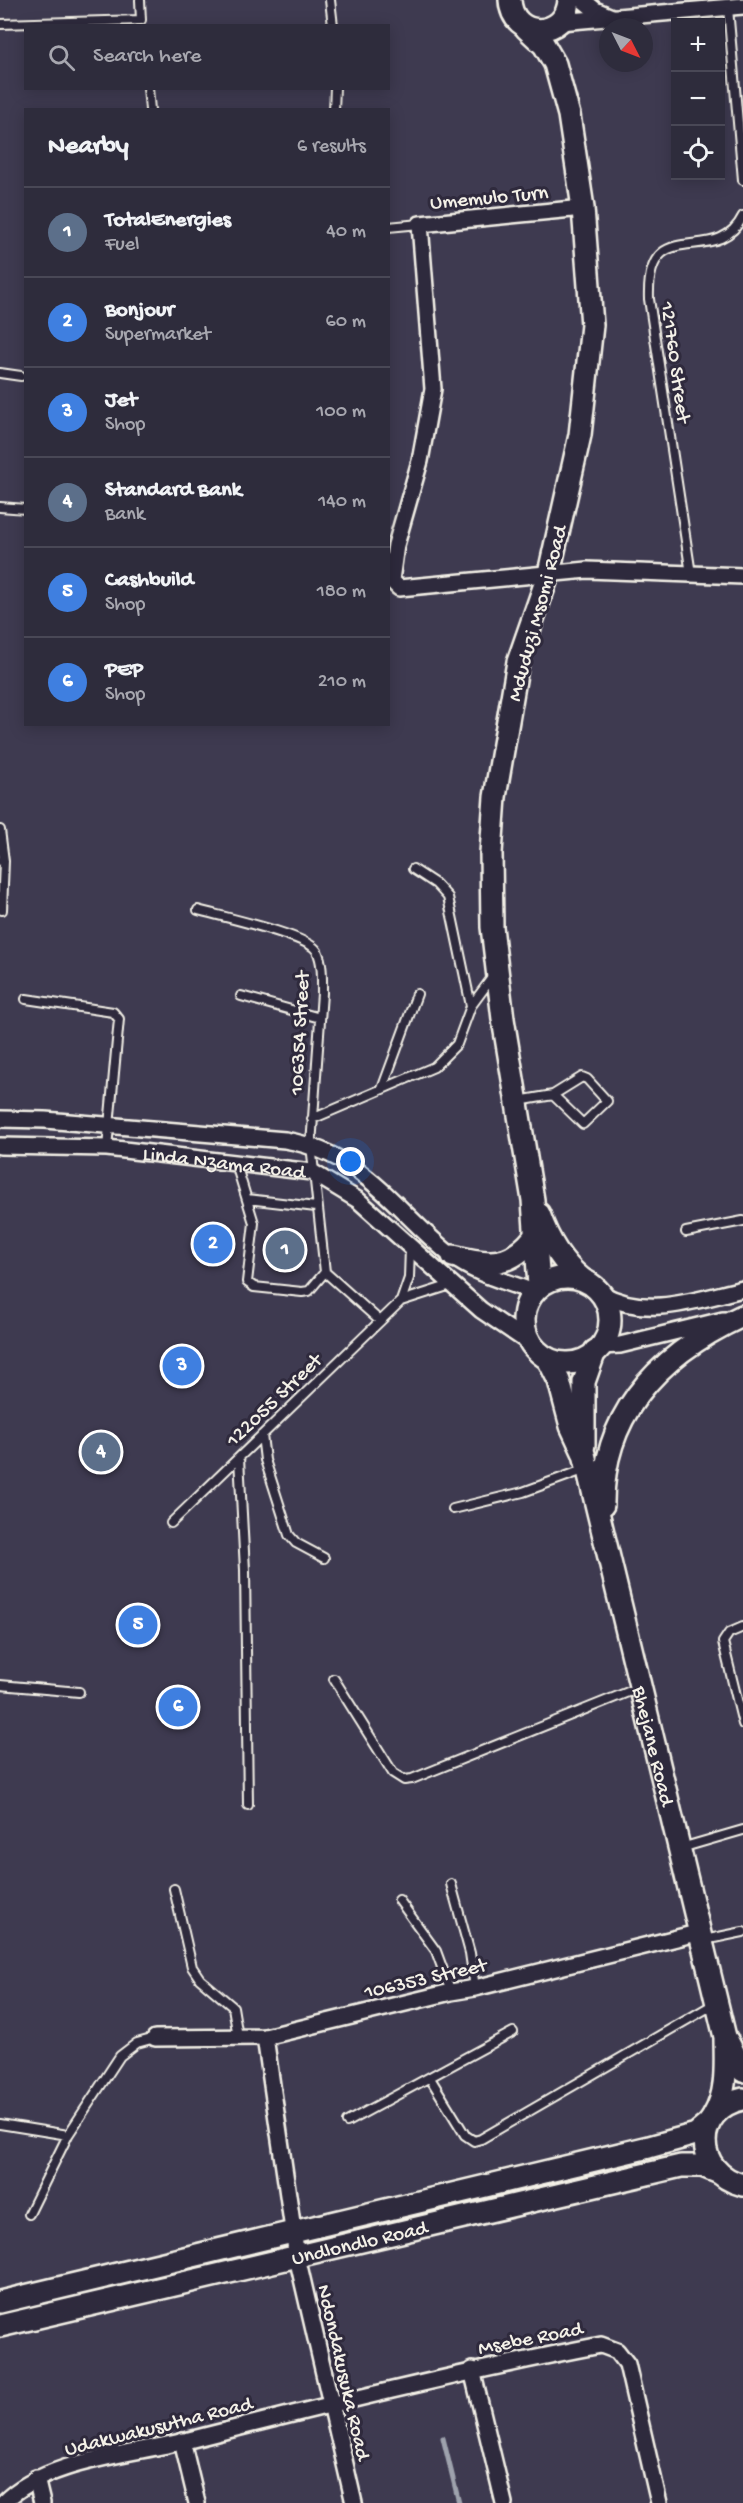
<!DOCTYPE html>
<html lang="en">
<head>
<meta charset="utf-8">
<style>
  :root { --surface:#2e2c3c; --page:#3a3847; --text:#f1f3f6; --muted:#a7a7af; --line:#494856; --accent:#ff9aa2 }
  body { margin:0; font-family:"Gochi Hand",sans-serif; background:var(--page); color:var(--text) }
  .controls { position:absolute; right:18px; top:18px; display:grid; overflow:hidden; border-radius:0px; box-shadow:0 3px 15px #0003 }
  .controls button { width:54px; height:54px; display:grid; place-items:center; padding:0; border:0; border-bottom:2px solid var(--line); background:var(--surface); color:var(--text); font:30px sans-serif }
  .compass { position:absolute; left:599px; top:18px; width:54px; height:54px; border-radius:50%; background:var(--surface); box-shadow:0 3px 15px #0003; rotate:132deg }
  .you { position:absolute; left:351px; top:1162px; width:21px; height:21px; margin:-15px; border:4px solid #fff; border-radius:50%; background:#1a73e8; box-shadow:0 0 0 9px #1a73e833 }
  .badge { display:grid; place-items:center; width:39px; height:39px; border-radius:50%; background:var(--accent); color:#fff; font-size:20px; font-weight:700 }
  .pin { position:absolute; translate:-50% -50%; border:3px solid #fff; box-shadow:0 2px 6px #0006 }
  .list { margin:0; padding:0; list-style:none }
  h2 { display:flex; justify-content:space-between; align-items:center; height:78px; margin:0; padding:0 24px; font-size:26px }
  h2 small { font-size:20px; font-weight:400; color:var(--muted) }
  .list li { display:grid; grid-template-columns:39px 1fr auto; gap:18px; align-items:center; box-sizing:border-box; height:90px; padding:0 24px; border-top:2px solid var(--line) }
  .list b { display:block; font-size:22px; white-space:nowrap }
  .list p { margin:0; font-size:20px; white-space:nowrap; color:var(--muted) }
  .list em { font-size:20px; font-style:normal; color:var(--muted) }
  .icon { flex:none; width:33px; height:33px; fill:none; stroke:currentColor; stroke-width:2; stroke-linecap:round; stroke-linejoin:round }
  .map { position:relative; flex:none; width:743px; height:2503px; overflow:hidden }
  .search { position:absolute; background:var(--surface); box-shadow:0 3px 15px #0003; left:24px; top:24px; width:366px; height:66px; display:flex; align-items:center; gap:15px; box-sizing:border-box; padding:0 21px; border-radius:0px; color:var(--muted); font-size:22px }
  .panel { position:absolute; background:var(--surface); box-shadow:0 3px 15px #0003; left:24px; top:108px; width:366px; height:618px; border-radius:0px }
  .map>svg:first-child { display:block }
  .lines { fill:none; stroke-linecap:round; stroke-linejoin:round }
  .stream { stroke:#9ea2ad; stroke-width:5 }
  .lane-casing { stroke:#f4f1e8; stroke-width:12 }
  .street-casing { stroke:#f4f1e8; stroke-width:20 }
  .secondary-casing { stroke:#f4f1e8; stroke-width:26 }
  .lane { stroke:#2f2a3d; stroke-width:8 }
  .street { stroke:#2f2a3d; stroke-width:15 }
  .secondary { stroke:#2f2a3d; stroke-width:21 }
  .labels { text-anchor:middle; stroke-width:6; stroke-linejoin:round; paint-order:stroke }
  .street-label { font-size:21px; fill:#f4f1e8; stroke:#2f2a3d }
</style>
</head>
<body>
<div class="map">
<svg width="743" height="2503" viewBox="0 0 743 2503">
  <rect width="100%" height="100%" fill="#3e3a50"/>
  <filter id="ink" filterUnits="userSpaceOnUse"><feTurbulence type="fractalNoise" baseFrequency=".0167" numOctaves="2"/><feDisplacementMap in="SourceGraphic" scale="12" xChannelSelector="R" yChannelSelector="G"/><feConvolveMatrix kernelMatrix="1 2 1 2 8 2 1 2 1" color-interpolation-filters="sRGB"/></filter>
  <g filter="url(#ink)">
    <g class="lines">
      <path class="stream" d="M443,2438l16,65"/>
      <defs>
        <path id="lane" d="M330,0l3,26
          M728,8l15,172
          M0,24l141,-4 -1,-20
          M148,88l2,22
          M334,110l1,-22
          M388,227l32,-3
          M0,373l21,3
          M0,507l26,2
          M691,574l-42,-275c-3,-89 67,-28 94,-83
          M0,830l4,31h-3
          M413,869l23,15 12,13 23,109
          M2,910l2,-49
          M198,910c21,6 110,25 119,41 6,12 5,29 5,42l-11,152 14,127 -16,19 -7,1 -48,-5 -7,-5 7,-59 -18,-59
          M241,996l79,22
          M26,999l87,13 6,7 -12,129
          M382,1089l35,-95
          M518,1101l35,-6 29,-18 5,2 20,22 -24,23 -30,-29
          M312,1119l122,-52 23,-23 14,-38 23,-31
          M247,1199l69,8
          M686,1232l57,-11
          M325,1272l55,49
          M401,1301l8,-23 1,-30
          M262,1435l3,25 24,75 7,8 28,15
          M239,1458l6,112 3,235
          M453,1509l70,-17 63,-23
          M171,1523l230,-222 50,-16
          M743,1627l-14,6 -6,9 20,82
          M334,1679l59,94 11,7 8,-1 226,-91
          M0,1685l79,7
          M681,1848l62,-18
          M451,1884l19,69 5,35
          M174,1889l18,78 8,12 33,28 5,30
          M399,1900l37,51 15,41
          M704,1940l39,-8
          M430,2078l35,57 9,6 7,-2 235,-136
          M347,2122l166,-90
          M0,2124l68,11 52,-79 17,-13 18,-5
          M29,2214l39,-79"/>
        <g id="street">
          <path d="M583,0l12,10 19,8"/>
          <path d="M560,22l183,-16"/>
          <path d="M583,208l-163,16 13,165 -13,72 -24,84 -5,35 8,8 188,-18 156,6"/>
          <path d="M0,1119l45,1 240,20c80,14 109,70 168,117 24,18 53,24 80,35"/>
          <path id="s1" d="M0,1146l107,2 205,24 46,28 123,110 50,34"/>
          <path d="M602,1294c46,25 93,6 141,-5"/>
          <path d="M600,1346l20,-1 103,-25"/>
          <path d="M265,2037l32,220 57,246"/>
          <path d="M155,2038l110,-1 186,-45 24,-4 226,-56"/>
          <path d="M472,2370l32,133"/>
          <path d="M182,2441l15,62"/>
          <path d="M36,2478l6,25"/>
          <path d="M3,2503c42,-43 125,-48 182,-62 138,-35 276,-69 416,-96l16,6 10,13 32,139"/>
        </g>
        <g id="secondary">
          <path d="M510,0c2,40 57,39 59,0"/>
          <path d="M526,28l18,17 11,19 14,51 14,93 9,117 -12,110 -31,138 -31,89 -23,135 -4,56 1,74 11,92 30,181 6,86"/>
          <path d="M539,1214c9,26 22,48 43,65"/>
          <path d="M453,1256c36,9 57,12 82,-20"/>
          <circle cx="567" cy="1320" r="43"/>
          <path id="s2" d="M548,1359l11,22 12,45 13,28 141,583c0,27 3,54 -11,78"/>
          <path d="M584,1445v-63l11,-31"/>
          <path d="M603,1505c-1,-94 59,-152 139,-189"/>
          <path d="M727,2040l16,31"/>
          <path d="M743,2099c-51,10 -50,74 0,86"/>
          <path d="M0,2302l649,-155 47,-13 12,-10"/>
          <path id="s3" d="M0,2326l681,-160h21l15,6"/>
        </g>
      </defs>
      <use href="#lane" class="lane-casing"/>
      <use href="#street" class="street-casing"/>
      <use href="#secondary" class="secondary-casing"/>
      <use href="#lane" class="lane"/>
      <use href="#street" class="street"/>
      <use href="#secondary" class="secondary"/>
    </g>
  </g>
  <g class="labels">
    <g class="street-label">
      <text transform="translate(489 196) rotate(-5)" y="7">Umemulo Turn</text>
      <text transform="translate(677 362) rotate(82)" y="7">121760 Street</text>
      <text transform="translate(536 613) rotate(-75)" y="7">Mduduzi Msomi Road</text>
      <text transform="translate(298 1033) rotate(-87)" y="7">106354 Street</text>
      <text dy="7" stroke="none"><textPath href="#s1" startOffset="225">Linda Nzama Road</textPath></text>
      <text transform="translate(273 1399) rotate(-44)" y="7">122055 Street</text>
      <text dy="7" stroke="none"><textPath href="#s2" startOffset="402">Bhejane Road</textPath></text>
      <text transform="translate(425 1977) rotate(-13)" y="7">106353 Street</text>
      <text dy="7" stroke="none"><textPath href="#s3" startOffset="369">Undlondlo Road</textPath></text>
      <text transform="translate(530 2337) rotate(-11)" y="7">Msebe Road</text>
      <text transform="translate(345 2372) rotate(77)" y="7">Ndondakusuka Road</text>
      <text transform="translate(158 2425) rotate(-14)" y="7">Udakwakusutha Road</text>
    </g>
  </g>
</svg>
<div class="controls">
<button>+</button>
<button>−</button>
<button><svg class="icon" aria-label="locate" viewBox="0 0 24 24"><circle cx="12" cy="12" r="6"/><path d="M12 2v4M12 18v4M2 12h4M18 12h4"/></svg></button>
</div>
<svg class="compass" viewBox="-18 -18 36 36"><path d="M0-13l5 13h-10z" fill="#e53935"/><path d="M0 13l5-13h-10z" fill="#a7a7af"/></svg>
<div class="you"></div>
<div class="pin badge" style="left:285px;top:1250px;background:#5c6f8a">1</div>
<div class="pin badge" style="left:213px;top:1244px;background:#3f7fe0">2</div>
<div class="pin badge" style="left:182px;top:1366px;background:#3f7fe0">3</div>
<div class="pin badge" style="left:101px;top:1452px;background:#5c6f8a">4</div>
<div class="pin badge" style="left:138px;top:1625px;background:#3f7fe0">5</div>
<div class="pin badge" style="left:178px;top:1707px;background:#3f7fe0">6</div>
<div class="search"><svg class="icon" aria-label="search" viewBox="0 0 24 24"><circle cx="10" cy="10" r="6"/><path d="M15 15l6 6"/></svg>Search here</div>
<section class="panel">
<h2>Nearby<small>6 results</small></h2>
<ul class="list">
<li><span class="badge" style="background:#5c6f8a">1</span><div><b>TotalEnergies</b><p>Fuel</p></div><em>40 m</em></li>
<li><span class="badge" style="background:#3f7fe0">2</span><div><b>Bonjour</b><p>Supermarket</p></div><em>60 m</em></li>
<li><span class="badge" style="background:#3f7fe0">3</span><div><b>Jet</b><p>Shop</p></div><em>100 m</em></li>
<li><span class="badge" style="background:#5c6f8a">4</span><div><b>Standard Bank</b><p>Bank</p></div><em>140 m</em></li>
<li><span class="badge" style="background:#3f7fe0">5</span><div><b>Cashbuild</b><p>Shop</p></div><em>180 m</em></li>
<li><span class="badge" style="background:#3f7fe0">6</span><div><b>PEP</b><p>Shop</p></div><em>210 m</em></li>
</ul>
</section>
</div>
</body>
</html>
